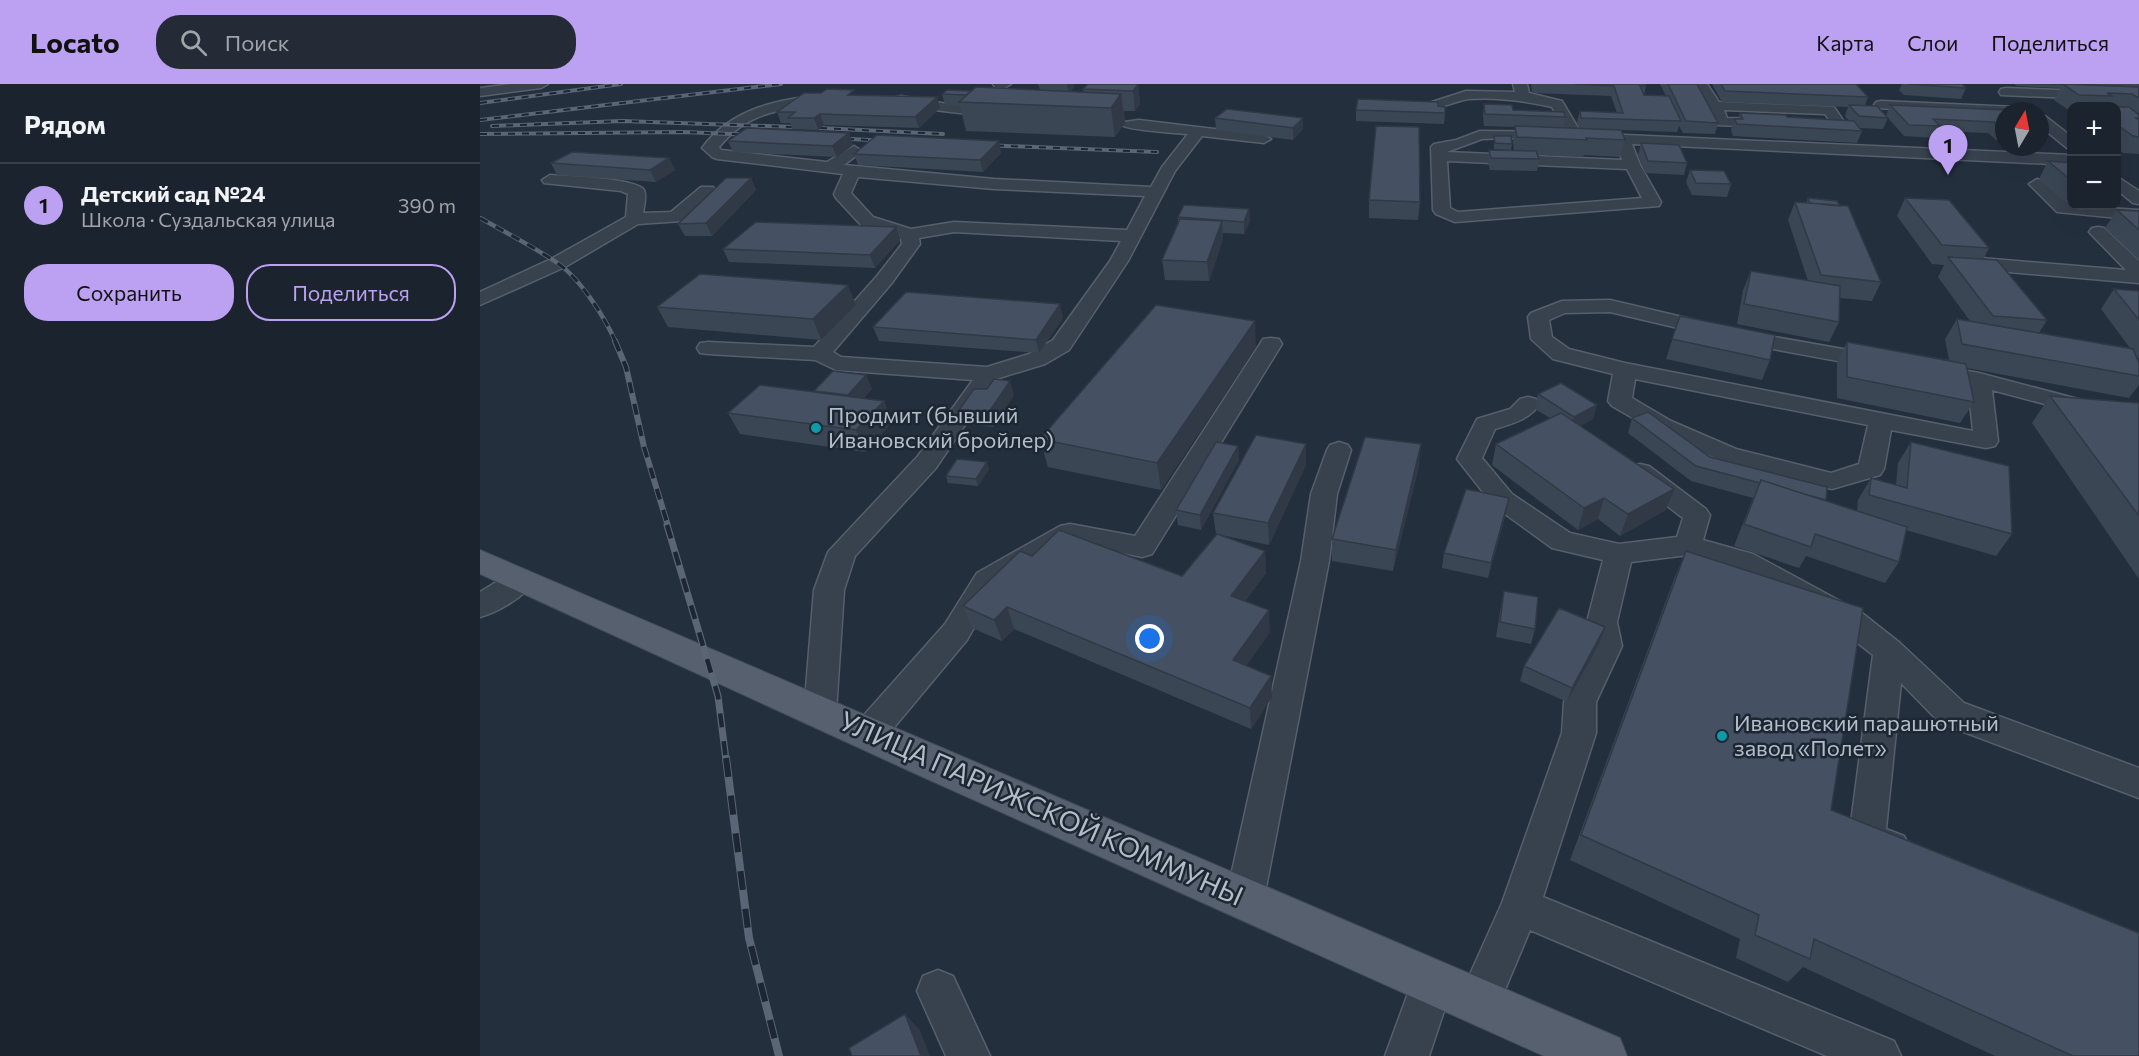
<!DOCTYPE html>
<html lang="ru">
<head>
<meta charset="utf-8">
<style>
  :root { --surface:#1b232e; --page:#242b36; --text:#f1f3f6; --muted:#a0a4aa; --line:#39404a; --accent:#bca0f2 }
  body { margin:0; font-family:Commissioner,sans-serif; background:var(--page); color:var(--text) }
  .controls { position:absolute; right:18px; top:18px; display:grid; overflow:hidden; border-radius:12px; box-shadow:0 6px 24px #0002 }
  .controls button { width:54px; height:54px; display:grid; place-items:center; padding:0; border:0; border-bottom:2px solid var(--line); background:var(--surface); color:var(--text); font:30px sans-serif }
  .compass { position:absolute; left:1515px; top:18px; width:54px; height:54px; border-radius:50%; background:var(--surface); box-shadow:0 6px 24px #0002; rotate:10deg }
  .you { position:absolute; left:670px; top:555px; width:21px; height:21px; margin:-15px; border:4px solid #fff; border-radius:50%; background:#1a73e8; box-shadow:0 0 0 9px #1a73e833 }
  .badge { display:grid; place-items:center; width:39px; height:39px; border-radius:50%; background:var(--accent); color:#111; font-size:20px; font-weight:700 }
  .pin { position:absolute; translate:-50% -50px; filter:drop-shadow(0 2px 3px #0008) }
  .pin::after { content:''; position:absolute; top:32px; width:21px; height:18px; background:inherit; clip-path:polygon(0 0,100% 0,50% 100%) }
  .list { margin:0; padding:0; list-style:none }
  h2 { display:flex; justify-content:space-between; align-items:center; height:78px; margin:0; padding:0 24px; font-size:26px }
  h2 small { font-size:20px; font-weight:400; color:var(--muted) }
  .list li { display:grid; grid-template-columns:39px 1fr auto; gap:18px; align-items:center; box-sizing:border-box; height:84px; padding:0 24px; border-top:2px solid var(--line) }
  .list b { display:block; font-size:22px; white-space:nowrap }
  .list p { margin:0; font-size:20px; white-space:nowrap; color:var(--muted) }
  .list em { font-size:20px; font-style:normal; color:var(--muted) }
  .actions { display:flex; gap:12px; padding:18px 24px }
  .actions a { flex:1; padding:14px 0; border:2px solid var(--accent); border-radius:24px; text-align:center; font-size:21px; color:var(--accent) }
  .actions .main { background:var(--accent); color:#111 }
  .icon { flex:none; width:33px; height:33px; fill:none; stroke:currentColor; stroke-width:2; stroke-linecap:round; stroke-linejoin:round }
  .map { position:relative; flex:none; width:1659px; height:972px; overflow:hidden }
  header { display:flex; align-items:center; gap:36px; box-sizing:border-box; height:84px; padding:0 30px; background:var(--accent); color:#111 }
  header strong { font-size:28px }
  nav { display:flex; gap:33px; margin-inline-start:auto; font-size:21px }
  .search { width:420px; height:54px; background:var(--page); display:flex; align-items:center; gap:15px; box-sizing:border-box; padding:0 21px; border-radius:24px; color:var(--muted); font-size:22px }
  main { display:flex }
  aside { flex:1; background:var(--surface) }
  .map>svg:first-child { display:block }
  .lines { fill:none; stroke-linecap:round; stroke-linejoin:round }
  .minor-casing { stroke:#565f6c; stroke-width:3 }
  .major-casing { stroke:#414a57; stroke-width:2 }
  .minor { fill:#38414e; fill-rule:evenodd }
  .major { fill:#56606e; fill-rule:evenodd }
  .rail-far4-casing { stroke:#5a6575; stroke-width:4 }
  .rail-far3-casing { stroke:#5a6575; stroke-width:4.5 }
  .rail-far2-casing { stroke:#5a6575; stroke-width:6 }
  .rail-far1-casing { stroke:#5a6575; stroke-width:7 }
  .rail-casing { stroke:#5a6575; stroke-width:8 }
  .rail-far4 { stroke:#1d2633; stroke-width:2; stroke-dasharray:7; stroke-linecap:butt }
  .rail-far3 { stroke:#1d2633; stroke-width:3; stroke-dasharray:9; stroke-linecap:butt }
  .rail-far2 { stroke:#1d2633; stroke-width:4; stroke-dasharray:11; stroke-linecap:butt }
  .rail-far1 { stroke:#1d2633; stroke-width:4.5; stroke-dasharray:14; stroke-linecap:butt }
  .rail { stroke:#1d2633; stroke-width:6; stroke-dasharray:19; stroke-linecap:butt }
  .wall { fill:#3b4654 }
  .shaded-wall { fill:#303945 }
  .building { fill:#455162; stroke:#303945; stroke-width:1.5 }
  .culture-dot { fill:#0f9aa8; stroke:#1d2633; stroke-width:2 }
  .labels { text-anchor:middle; stroke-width:5; stroke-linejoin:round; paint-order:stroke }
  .poi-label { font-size:22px; fill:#b4bcc9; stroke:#1d2633; text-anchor:start }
  .near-street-label { font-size:27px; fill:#b4bcc9; stroke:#1d2633 }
</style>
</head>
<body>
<header>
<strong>Locato</strong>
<div class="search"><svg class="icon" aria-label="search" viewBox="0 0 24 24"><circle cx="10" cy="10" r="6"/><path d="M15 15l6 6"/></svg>Поиск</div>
<nav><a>Карта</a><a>Слои</a><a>Поделиться</a></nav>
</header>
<main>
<aside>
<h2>Рядом<small></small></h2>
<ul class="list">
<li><span class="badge">1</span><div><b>Детский сад №24</b><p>Школа · Суздальская улица</p></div><em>390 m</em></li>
</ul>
<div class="actions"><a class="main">Сохранить</a><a>Поделиться</a></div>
</aside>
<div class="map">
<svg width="1659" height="972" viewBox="0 0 1659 972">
  <rect width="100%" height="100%" fill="#242f3e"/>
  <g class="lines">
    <defs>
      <path id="minor" d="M31,0h37l-7,4 -61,8v-8z
        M513,0h18l-7,4 -9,-1z
        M1033,0h14l2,9 33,8 19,32 491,22v10l-440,-21 8,21 21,37 -2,4 -204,16 -19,-8 -3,-4 -2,-63 3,-3 22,-4 24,-9 86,1 -14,-25c-27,-6 -55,-10 -83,-8 -17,2 -59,24 -75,8l7,-4h28l37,-12 49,1zM1028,54l108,5 6,17 -175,-8 35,-13zM967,77l180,8 15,29 -184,14 -8,-4z
        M1213,0h14l12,18 115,5 13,19 -7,4 -124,-5 -8,-19zM1244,26l101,4 5,7 -103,-3z
        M1526,4l133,5v8l-138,-6 -2,-3 2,-3z
        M348,10l7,4 -2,3c-47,11 -80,5 -114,46l2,3 106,12 27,-16 8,5 -18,14 150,14 157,8 11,-20 26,-33c-11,-1 -62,-4 -66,-9l2,-3 15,-2 125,15 7,4 -7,4 -62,-7 -27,35 -47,90 -59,89 -24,14 -49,15 -60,89 -81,88 -11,34 -8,122 -4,10 -12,3 -12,-3 -4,-10 10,-122 14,-38 90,-96 55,-76 -137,-10 -21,-10 -107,-6 -8,-1 -3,-5 3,-5 8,-1 106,5 63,-71 25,-32 -1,-5 -11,-2 -3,-4 -26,-8 -25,-27 -2,-4 9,-20 -126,-15 -5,-2 -10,-9c30,-41 79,-49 126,-54zM378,93l136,12 151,7 -18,34 -173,-8 -43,7 -38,-12 -22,-24zM474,148l167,9 -11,20 -57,79 -24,14 -42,13 -146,-10 -8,-5 58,-68 29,-40 -1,-6z
        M421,12l52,9 45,2 7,4c-10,10 -92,-4 -109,-8l-2,-3 2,-3z
        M1401,17l135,6 7,4h-19v4l-128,-7 -2,-3 2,-3z
        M1560,31l5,1 27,21v12l-5,-1 -27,-22z
        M70,91c16,1 87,3 94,15 3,5 0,17 -1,23l28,-1 30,-25h12l2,4 -33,30 -44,3 -73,43 -85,38v-13l71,-33 75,-42 2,-23 -7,-3 -77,-8 -2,-3z
        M1636,92l23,15v13l-6,-1 -17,-14z
        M1557,95l6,2 29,25 67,4v10l-82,-8 -28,-28z
        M1618,143l6,1 35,33v22l-142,-12 6,8 -3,4c-15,4 -21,-8 -28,-19l2,-4 7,-2 145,12 -37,-38 3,-4z
        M1130,216l136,32 233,41 160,42v14l-147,-39 6,51 -3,5 -9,2 -95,-18 -7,39 -4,6 -48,14 -114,-30 -63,-28 -43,-25 -4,-5 5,-27 -60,-15 -22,-20 -3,-22 3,-4 31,-12zM1130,228l136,32 222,41 5,46 -348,-68 -56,-14 -17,-12 -3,-17 16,-7zM1155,295l233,46 -9,39 -28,9 -95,-24 -65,-28 -39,-23z
        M791,254l8,1 3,5 -130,210 -10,3 -68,-14 -77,44 -30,53 -86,103 -12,4 -12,-4 -5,-10 5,-10 88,-99 32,-51 83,-47 10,-2 65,12 125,-192 3,-5z
        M1048,313l8,2 4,5c-12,16 -27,19 -45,25l-13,29 30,36 58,39 49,11 58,-7 6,-19 -52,-40 -4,-6 4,-6 9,-2 9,2 57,43 4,6 -7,25 50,14 109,59 38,30 64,60 175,65v30l-199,-75 -39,-40 -15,146 18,7 6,12 -6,12 -13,5 -37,-15 -5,-12 24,-183 -33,-26 -107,-61 -45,-13 -57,7 -14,60 5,24 -26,56v31l-53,164 351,144 7,15h-74l-297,-126 -36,86 -15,6 -15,-6 -6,-15 44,-98 60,-170 2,-31 28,-56 -5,-24 16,-62 -51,-12 -58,-42 -37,-47 20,-40 33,-10 10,-10z
        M859,358l9,3 3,5 -14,44 -8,67 -65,337 -5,13 -14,6 -14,-6 -5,-13 75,-337 10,-67 16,-44 3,-5z
        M41,486l10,3 4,7c-9,16 -37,32 -55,37v-25l31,-19z
        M953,876l15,6 6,15 -25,75h-44l33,-90z
        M458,886l15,6 37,80h-44l-29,-65 6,-15z"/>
      <path id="major" d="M0,466l1140,488 7,18h-83l-630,-283 -434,-199z"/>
    </defs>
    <use href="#minor" class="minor-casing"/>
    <use href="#major" class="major-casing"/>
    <use href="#minor" class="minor"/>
    <use href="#major" class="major"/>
    <defs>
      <path id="rail-far4" d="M0,19l141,-19
        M0,36l301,-36
        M12,42l130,-5 173,6
        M340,44l123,6
        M0,50l203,-2 72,3
        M353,54l54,3
        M503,61l174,7"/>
      <path id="rail-far3" d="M0,134c25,14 52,28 76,44 23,15 49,55 60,81"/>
      <path id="rail-far2" d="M135,257l11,26 18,80 24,79"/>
      <path id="rail-far1" d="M187,441l51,171 8,64"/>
      <path id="rail" d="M246,674l23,180 30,118"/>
    </defs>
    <use href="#rail-far4" class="rail-far4-casing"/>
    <use href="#rail-far3" class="rail-far3-casing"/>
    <use href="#rail-far2" class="rail-far2-casing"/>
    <use href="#rail-far1" class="rail-far1-casing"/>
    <use href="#rail" class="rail-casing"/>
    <use href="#rail-far4" class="rail-far4"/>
    <use href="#rail-far3" class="rail-far3"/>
    <use href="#rail-far2" class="rail-far2"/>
    <use href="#rail-far1" class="rail-far1"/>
    <use href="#rail" class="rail"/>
  </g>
  <path class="wall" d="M558,0h36v3l-4,5 14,1 -1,-4 55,-5 2,20 -5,7h-11l1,12 -10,14 -149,-6 -6,-25 -15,-1 -3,-11 29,-3 69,-1z
    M1051,0h114l1,2 -2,9 22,1 -6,-12h37l21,39 -3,11 -32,-1 -4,-7 -2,6 -56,-2 4,10 -5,17 -36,-2 -1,2 -45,-2 1,4 -2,12 -47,-1 -2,-8 1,-12h25l-1,-8 2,-15 -31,-1 -1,-11 1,-11 29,6 52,7 -1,11h15l-2,-6 3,-11 37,2 -6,-17 -79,-3z
    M1232,0h144l12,13 -3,8 21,11 4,-11 115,5 2,-3 14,4h-17v30l-8,-1 -8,-7 -50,-2 -3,7 -31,-2 -16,-18 -5,11 -24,-1 3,3 -5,12 -124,-7 -2,-6 3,-11h4l2,-6 47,4 62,4 -4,-5 3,-9 -126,-5z
    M1422,0h60l4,4 -5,11 -57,-4 -5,-5z
    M1534,0l72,1 -1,-1h54v29h-2l2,2v39l-16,-1 -7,-5v-42h-44v5h-2l-16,-11 7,-12 -44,-2z
    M376,11l81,2 3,11 -21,20 -95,-3 -6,5 -26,-1 -2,-6h-9l-4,-11z
    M958,22l7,7 -1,11 -88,-3v-11z
    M735,34l88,11 -10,11 -77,-10z
    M369,49l4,12 -16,12 -104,-5 -5,-11z
    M1014,52l18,8 -1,6 -17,-1z
    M1161,59l46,20 -3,12 -39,-2 -7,-18z
    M521,69l-18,19 -125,-7 -4,-11z
    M189,74l6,12 -19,12 -99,-7 -6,-12z
    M1568,77l24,2v38l-10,-1 -23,-21z
    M1210,86l41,14 -4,13 -35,-2 -6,-13z
    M271,94l5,12 -44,46h-27l-7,-12z
    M1328,114l73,84 -9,19 -32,-3 -1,24 -10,20 -92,-18 6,-34 8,-19 57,10 -20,-61 7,-18 11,1z
    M1425,114l84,50 -6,12 64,60 -8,13 91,15 -29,-39 13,-20 25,2v67h-2l-1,-2 3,7v22l-10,13 -162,-30 7,34 -14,21 -123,-25v-36l10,-20 102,18 -4,-21 12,-20 13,2 -32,-44 6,-12 -12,-1 -35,-48z
    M889,116l51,2 -2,18 -49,-2z
    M769,125l1,12 -6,13 -21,-1v6l-14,42 -44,-1 -3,-20 16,-37v-6z
    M1637,126l22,1v49l-34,-32z
    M416,143l4,13 -25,28 -146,-6 -6,-13z
    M376,221l-35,35 -153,-13 -11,-20z
    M1200,232l90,44 -8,20 -96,-21z
    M583,234l-24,35 -160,-12 -6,-14z
    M776,263l-95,143 -113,-23 -8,-28z
    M386,291l6,14 -8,9 20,3 8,21 -27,30 -125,-18 -12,-21 86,-21z
    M1058,310l55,25 -13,7 94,63 -8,21 -46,26 -22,-17 -20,11 -86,-65 4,-21 54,-26 -15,-9z
    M534,311l-21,32 -29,-3 -5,-14z
    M1570,312l89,7v176l-107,-156z
    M1152,334l78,39 116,43v1l31,10 1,-11 13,-22 25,7 2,-22 13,-21 101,92 -16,22 -90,-26 -7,32 -14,21 -79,-27 -7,12 -65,-22 19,-48 -62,-17 -63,-48z
    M758,362l1,14 -38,70 -23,-5 -2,-15z
    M826,381l-37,80 -48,-10 44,16 1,22 -21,28 25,31 -24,34 26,31 -21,32 -237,-100 -12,12 -30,-13 -9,-22 69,-50 150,20 35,-41 -1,-1 -3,-21z
    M939,382l-26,105 -61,-10v-22z
    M509,385l-11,17 -30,-3 -2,-7z
    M1026,429l-18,65 -46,-10 2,-15z
    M1206,467l145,259 308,246h-144l-192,-89 -15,15 -52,-24 4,-19 -170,-79 104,-281z
    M1024,507l31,38 -4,15 -35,-7 5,-31z
    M1125,543l-5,15 -33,60 -47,-21 4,-15z"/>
  <path class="shaded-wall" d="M587,0h7v3l-5,7z
    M658,0l2,20 -5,7 -2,-20z
    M641,10l4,29 -10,14 -4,-29z
    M457,13l3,11 -21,20 -4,-11z
    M340,30l4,11 -6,5 -4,-12z
    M823,34v11l-10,11v-12z
    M369,49l4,12 -16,12 -5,-11z
    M519,57l2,12 -18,19 -3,-12z
    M189,74l6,12 -19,12 -6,-12z
    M271,94l5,12 -44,46 -6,-13z
    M769,125l1,12 -6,13v-12z
    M742,137l1,18 -14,42 -2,-19z
    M416,143l4,13 -25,28 -5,-13z
    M368,201l8,20 -35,35 -8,-21z
    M580,220l3,14 -24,35 -3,-13z
    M775,237l1,26 -95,143 -4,-27z
    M386,291l6,14 -18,20 -6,-14z
    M530,297l4,14 -21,32 -4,-15z
    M404,317l8,21 -27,30 -9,-22z
    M1117,321l-4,14 -23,12 4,-14z
    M826,360v21l-37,80 -1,-22z
    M941,360l-2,22 -26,105 3,-21z
    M758,362l1,14 -38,70 -1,-15z
    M507,378l2,7 -11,17 -2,-7z
    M1194,405l-8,21 -46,26 8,-22z
    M1029,414l-3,15 -18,65 3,-15z
    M1124,414l-6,21 -20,11 6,-22z
    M785,467l1,22 -33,45 -2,-22z
    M527,523l7,22 -12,12 -8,-21z
    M789,526l1,22 -35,50 -2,-22z
    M1125,543l-5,15 -33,60 5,-14z
    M791,592l1,21 -21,32 -1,-21z
    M425,930l15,16 10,26h-9z"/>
  <path class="building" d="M608,0h50l-5,7 -50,-2z
    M1095,0h70l1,2h-6l4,9 25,1 12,25 -100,-3 -1,-7 43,2 -9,-27z
    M1188,0h29l21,39 -32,-2z
    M1241,0h135l12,13 -143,-6z
    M1428,0h54l4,4z
    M1583,0l76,3v10h-2l-5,-3 -25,-1 5,3 -33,-1z
    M496,3l145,7 -10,14 -152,-6z
    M347,5l27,1 -6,5 89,2 -22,20 -95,-3 -6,4h-26l7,-6h-18l27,-19h17z
    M467,6l24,1 -5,4 -24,-1z
    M878,15l80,3v4l7,1v6l-89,-3z
    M1004,20l28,1 1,5 51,2 1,5 -80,-3z
    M1369,21l28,1 11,12 -29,-2z
    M1410,21l117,5 1,1h-4v18h-2l-8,-7 -61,-3 7,7 -31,-1z
    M1527,23l10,1 4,3h-10z
    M1636,23h13l10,8v3h-3l3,2v17l-6,-1 -17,-12z
    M747,25l76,9 -10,10 -78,-10z
    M1260,29l46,2 1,2 67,4 8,10 -125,-7 -3,-5h9z
    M896,42l43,1 1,75 -51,-2z
    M1035,42l106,4 4,10 -39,-2 1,2 -70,-3z
    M267,44l102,5 -17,13 -104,-5z
    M397,51l122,6 -19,19 -126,-6z
    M1014,52h17l1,8 -17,-1z
    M1161,59l38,2 8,18 -39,-2z
    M1009,66l47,1 3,8 -48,-1z
    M92,68l97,6 -19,12 -99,-7z
    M1568,77l24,2v18z
    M1210,86l34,1 7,13 -35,-1z
    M246,94h25l-45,45 -28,1z
    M1328,114l29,3 3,5 -30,-3z
    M1425,114l44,2 40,48 -47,-3z
    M1315,118l53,4 33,76 -60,-7z
    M704,121l65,4 -5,13 -66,-5z
    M1637,126l22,1v19z
    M700,135l42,2 -15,41 -45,-2z
    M276,138l140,5 -26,28 -147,-6z
    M1468,173l49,3 50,60 -54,-4z
    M1271,187l89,15 -1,36 -95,-18z
    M220,190l148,11 -35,34 -156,-12z
    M1634,205l25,2v29z
    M426,208l154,12 -24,36 -163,-13z
    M676,221l99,16 -98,142 -117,-24z
    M1200,232l95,19 -5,25 -98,-21z
    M1477,235l176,30 6,14v13l-177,-32z
    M1367,258l119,22 8,38 -127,-25z
    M353,287l33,4 -18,20 -34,-4z
    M514,295l16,2 -21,31 -30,-2 15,-21h13z
    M1081,299l36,22 -23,12 -36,-23z
    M280,301l124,16 -28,29 -128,-17z
    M1570,312l89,7v113z
    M1168,328l62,45 117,30 -1,13 -22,-6 -43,-14 -1,3 -64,-17 -64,-48z
    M1081,329l113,76 -46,25 -24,-16 -20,10 -88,-64z
    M776,351l50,9 -38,79 -55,-10z
    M885,353l56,7 -25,106 -64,-11z
    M736,358l22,4 -38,69 -24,-5z
    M1431,358l98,24 3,68 -143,-39 2,-17 36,10z
    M477,375l30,3 -11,17 -30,-3z
    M1281,396l146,47 -8,35 -84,-28 -4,13 -67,-23z
    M986,405l43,9 -18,65 -47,-10z
    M579,446l123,46 35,-42 48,17 -34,45 38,14 -36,50 38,16 -21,32 -243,-101 -13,13 -31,-14 57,-55 12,5z
    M1206,467l177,57 -32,202 308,123v123h-66l-259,-117 -4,20 -55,-24 4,-20 -178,-80z
    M1024,507l34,6 -3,32 -35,-7z
    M1079,524l46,19 -33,61 -48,-22z
    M425,930l16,42h-69l-3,-8z"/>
  <g class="culture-dot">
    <circle cx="336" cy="344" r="6"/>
    <circle cx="1242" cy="652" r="6"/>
  </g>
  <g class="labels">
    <g class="poi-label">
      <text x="348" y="339">Продмит (бывший<tspan x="348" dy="25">Ивановский бройлер)</tspan></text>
      <text x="1254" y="647">Ивановский парашютный<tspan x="1254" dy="25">завод «Полет»</tspan></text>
    </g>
    <g class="near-street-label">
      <text transform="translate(561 725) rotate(24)" y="9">УЛИЦА ПАРИЖСКОЙ КОММУНЫ</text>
    </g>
  </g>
</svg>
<div class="controls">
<button>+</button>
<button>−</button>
</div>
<svg class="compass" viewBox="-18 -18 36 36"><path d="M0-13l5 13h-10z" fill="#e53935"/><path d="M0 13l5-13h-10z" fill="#a0a4aa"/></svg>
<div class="you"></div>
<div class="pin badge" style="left:1468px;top:91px">1</div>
</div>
</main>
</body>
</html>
